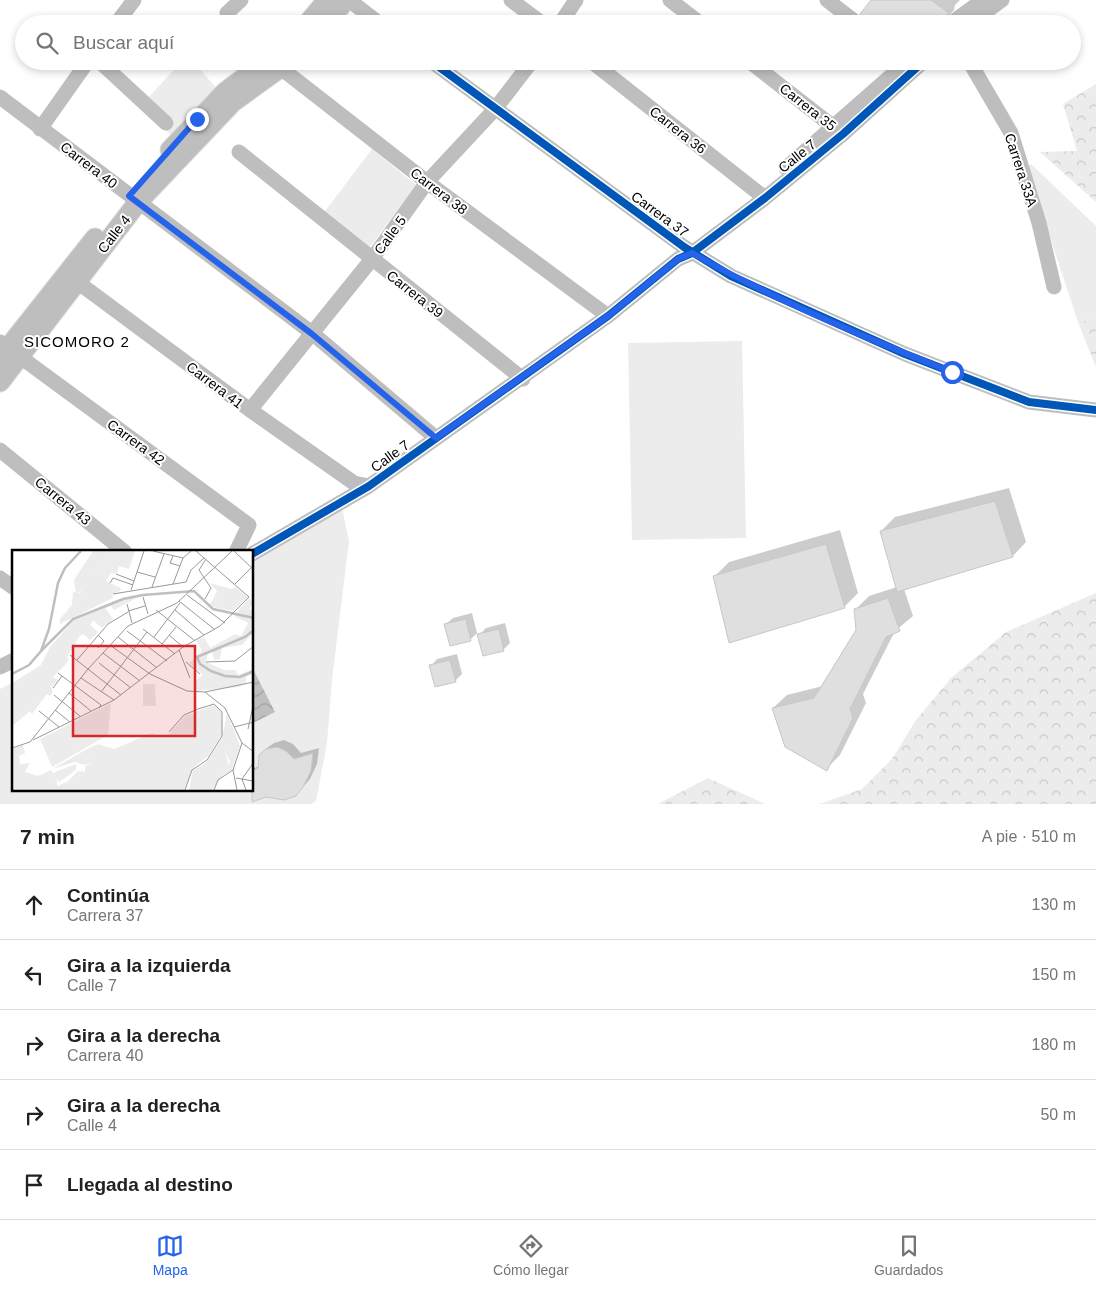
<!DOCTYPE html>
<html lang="es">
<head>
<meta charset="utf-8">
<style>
  :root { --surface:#fff; --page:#f6f6f6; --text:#202124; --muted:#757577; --line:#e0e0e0; --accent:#2563eb }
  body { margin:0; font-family:Helvetica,sans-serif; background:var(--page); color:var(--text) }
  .stop { position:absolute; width:15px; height:15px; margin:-11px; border:4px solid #2563eb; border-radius:50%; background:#fff }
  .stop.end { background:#2563eb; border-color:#fff; box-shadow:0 1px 5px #0008 }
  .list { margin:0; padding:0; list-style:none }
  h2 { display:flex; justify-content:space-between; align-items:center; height:65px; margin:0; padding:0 20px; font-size:21px }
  h2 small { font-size:16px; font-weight:400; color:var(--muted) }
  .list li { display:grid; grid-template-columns:32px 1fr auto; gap:15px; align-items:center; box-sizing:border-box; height:70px; padding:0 20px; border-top:1px solid var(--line) }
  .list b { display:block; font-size:19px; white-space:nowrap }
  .list p { margin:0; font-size:16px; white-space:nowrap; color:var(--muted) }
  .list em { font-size:16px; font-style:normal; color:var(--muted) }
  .icon { flex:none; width:28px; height:28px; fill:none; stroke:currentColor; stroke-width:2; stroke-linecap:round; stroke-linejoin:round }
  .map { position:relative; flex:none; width:1096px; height:804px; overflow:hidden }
  .search { position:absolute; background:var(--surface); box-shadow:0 2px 8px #0003; left:15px; right:15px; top:15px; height:55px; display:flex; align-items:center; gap:12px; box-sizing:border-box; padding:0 18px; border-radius:28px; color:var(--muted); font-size:19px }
  .sheet { height:415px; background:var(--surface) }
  nav { display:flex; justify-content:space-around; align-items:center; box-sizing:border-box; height:70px; border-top:1px solid var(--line); background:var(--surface); font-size:14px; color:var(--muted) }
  nav a { display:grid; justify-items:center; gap:2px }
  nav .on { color:var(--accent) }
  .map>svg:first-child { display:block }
  .grass { fill:#ececec }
  .forest { fill:url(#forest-crowns) }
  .water { fill:url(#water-waves) }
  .shadow { fill:#0003 }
  .building { fill:#dfdfdf; stroke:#c7c7c7 }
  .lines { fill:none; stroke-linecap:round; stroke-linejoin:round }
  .major-casing { stroke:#dbdbdb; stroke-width:21 }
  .minor { stroke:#bebebe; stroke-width:15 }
  .major { stroke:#bebebe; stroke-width:19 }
  .cycleway-casing { stroke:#fff; stroke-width:11 }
  .cycleway { stroke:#0057b8; stroke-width:8 }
  .route { stroke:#2563eb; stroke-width:6 }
  .labels { text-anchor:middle; stroke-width:4; stroke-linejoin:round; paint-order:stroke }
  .street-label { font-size:14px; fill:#000; stroke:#fff }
  .neighbourhood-label { font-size:15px; letter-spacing:1px; fill:#000; stroke:#fff }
  .inset-river { fill:none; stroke:#bfbfbf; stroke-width:2.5 }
  .inset-road { fill:none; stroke:#999; stroke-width:1 }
  .view { fill:#d62828; fill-opacity:0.15; stroke:#d62828; stroke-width:2.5 }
  .inset-edge { fill:none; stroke:#000; stroke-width:2.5 }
</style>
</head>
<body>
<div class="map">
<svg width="1096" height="804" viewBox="0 0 1096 804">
  <defs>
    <pattern id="forest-crowns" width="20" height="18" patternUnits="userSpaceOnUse" patternTransform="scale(1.25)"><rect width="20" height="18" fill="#ececec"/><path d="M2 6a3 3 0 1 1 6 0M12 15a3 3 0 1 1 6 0" fill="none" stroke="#c9c9c9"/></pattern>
    <pattern id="water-waves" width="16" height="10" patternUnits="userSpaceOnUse" patternTransform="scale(1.25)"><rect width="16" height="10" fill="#bfbfbf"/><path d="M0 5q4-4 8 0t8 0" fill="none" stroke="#a2a2a2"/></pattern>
  </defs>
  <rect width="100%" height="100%" fill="#fff"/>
  <path class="grass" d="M182,61h11l25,29 -45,47 -8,-7 9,-10 -25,-23z
    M372,149l44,36 -46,62 -47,-33z
    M1031,164l65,62v88l-17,11 -52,-158z
    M742,341l4,197 -114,2 -4,-197z
    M342,508l7,33 -17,139 -5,63 -11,58 -5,3h-311v-115l14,-7v108h238l1,-234z"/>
  <path class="forest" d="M1096,84v118l-56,-50 37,-1 -14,-47z
    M1096,314v53l-17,-42z
    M1096,593v211h-276l42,-15 30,-30 24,-39 35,-42 55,-46z
    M708,778l57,26h-107z"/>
  <path class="water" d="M252,667l23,45 -22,11h-1z"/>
  <path class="shadow" d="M873,0h87l-5,5 -1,5 -13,14z
    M1009,488l17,54 -13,14 -109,33 9,27 -18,15 -32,63 3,9 -26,52 -14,14 -53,-61 14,-13 36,-9 34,-56 -2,-20 14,-14 28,-9 -16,-56 14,-14z
    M840,530l18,63 -14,14 -129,-31 14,-14z
    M472,613l5,20 -7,7 -24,-16 7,-6z
    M505,623l5,20 -7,7 -24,-15 7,-7z
    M457,654l5,20 -7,7 -24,-15 6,-7z
    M284,740l9,4 8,9 18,-5 -2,16 -7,15 -7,8 -48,13 -5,-10h2v-21l7,-3 1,-11 7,-7 7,-5z"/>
  <path class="building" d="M871,0h60l18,13 -8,11h-74l-7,-10z
    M995,501l18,56 -116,35 -17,-61z
    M826,544l19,64 -116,35 -16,-67z
    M888,598l12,33 -14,6 -36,72 3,9 -26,53 -42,-24 -13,-39 42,-10 42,-68 -2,-21z
    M466,619l5,22 -21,5 -6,-22z
    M499,629l5,22 -21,5 -6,-22z
    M450,660l6,22 -21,5 -6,-22z
    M277,747l9,4 8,8 19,-6 -2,18 -8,16 -7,9 -12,4 -18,-3 -14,5v-31l6,-3 1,-13 7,-6z"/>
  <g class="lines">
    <defs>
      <path id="major" d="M307,24l20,-24
        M326,24l20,-24
        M170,150l55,-58 41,-31
        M0,358l95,-120
        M0,382l138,-180 95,-100 57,-41"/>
    </defs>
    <use href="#major" class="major-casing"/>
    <path class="minor" d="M349,0l31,24
      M511,0l32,24
      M670,0l31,24
      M827,0l31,24
      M227,13l14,-13
      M116,24l18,-24
      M560,24l16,-24
      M950,24l33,-24
      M969,24l33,-24
      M99,61l67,62
      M431,61l253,186 47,29 174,78 124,48 67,8
      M591,61l174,137
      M749,61l91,71
      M969,61l42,72 28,90 15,64
      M273,62l154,120 181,134
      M0,97l312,236 124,105
      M40,129l48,-68
      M239,152l284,227
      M786,168l122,-107
      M68,275l182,135 104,73 15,3
      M0,342l249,183 -13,27
      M250,410l122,-151 55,-77 68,-73 37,-48
      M0,450l125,102
      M252,554l117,-68 239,-170 70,-57 14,-6 73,-55 78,-64 81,-73
      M0,578l14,10
      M0,667l14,-7"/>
    <use href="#major" class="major"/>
    <defs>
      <path id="cycleway" d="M431,61l253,186 47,29 174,78 124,48 67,8
        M252,554l117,-68 239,-170 70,-57 14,-6 73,-55 78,-64 81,-73"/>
    </defs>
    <use href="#cycleway" class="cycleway-casing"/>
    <use href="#cycleway" class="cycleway"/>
  </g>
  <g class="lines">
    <path class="route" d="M197,119l-68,77 183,138 124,104 172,-122 70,-57 14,-6c80,46 173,85 260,119"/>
  </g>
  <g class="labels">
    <g class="street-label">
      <text transform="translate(808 107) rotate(38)" y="5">Carrera 35</text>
      <text transform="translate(678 130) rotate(38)" y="5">Carrera 36</text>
      <text transform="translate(797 156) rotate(-39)" y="5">Calle 7</text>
      <text transform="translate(89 165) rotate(37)" y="5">Carrera 40</text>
      <text transform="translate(1021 170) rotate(72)" y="5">Carrera 33A</text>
      <text transform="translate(439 191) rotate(37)" y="5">Carrera 38</text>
      <text transform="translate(660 214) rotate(36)" y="5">Carrera 37</text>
      <text transform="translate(114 234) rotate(-52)" y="5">Calle 4</text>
      <text transform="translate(390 235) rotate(-54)" y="5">Calle 5</text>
      <text transform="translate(415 294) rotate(38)" y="5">Carrera 39</text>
      <text transform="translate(215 385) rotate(37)" y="5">Carrera 41</text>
      <text transform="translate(136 442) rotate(36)" y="5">Carrera 42</text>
      <text transform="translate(390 456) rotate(-36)" y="5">Calle 7</text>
      <text transform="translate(63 501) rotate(39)" y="5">Carrera 43</text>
    </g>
    <g class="neighbourhood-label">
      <text x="77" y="347">SICOMORO 2</text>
    </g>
  </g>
  <g transform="translate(12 550)">
    <rect width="241" height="241" fill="#fff"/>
    <path d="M104,1h19l-6,18 -10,-3 -2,8 -6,-1 -5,8 15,7 -1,3 -8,3 1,4 -53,26v-5l12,-14 1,-13 7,1 22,-30zM131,134h12l1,22h-13zM99,153l-3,32 -56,32 -12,-28zM221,178l7,18 -8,24 -12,7 10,-15 -5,-11zM77,198l7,13 -5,9 -19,20h-15v-4l10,-4 11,-11 7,1v-6l8,-4 -9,3 -9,-3 -23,7zM64,214v6l-17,12 -6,-9z" fill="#ececec"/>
    <path d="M81,1h23l-14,12 -18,26 -8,5 -2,-14zM198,33l22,6 3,-2 13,10 -15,14 -16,-3 -7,-3 7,-14zM130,45l-28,15 -3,-4 -6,2 8,11 -11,9 -9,-8 -3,5 8,7 -8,8 -7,-6 -4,3 -12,20 2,2 -3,5 -13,13 5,3 -7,7 2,5 -3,4 -3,-2 -15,20 -2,-3 -18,15v-43l29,-18 9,-18 24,-27 48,-20zM237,48l4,5 -4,6 4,2v22l-11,12 -20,3 -2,11 -6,1 -2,-9 -4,1 -2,10 18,8h12l2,5 15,-6v8l-1,-3 -6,3v6l-7,4 -42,4 -4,-9 10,-7 -14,-12 13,-12 -6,-11 8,-3 6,11 25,-14 6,2 7,-13 -14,-7zM199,156h5l5,6 2,21 -15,23 -15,12 -9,22h-112l24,-29 -7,-13 9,-4 16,5 38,-16 9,4 8,-3 16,-18zM215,164l6,14 1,10 -9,13 4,16 -17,23h-23l4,-20 13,-7 16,-25zM11,195l2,8 -6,3 1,8 10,-1 -5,9 13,4 13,-6 6,10v10h-45v-41z" fill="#ececec"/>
    <path class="inset-river" d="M242,80l-9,7 -48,20 3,7 11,7 14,5 15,1 14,-6M29,101l32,-32 50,-20 20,-4 51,-4 19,18 41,9M0,124l17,-9 12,-14 8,-22 9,-46 7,-15 16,-17"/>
    <path class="inset-road" d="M141,1l30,7M222,1l20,19M161,6l-3,7 10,3M125,22l18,5M104,24l18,7M98,33l3,-5 20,7M161,34l10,-26 8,-7M223,34l19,-19M140,37l12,-33M119,40l13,-39M101,44l73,-12 5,-12 13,-12M175,45l38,28M131,47l5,17M193,49l6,-11 -12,-18 7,-11M167,51l35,28M115,54l5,19M144,60l38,30M163,60l29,25M116,61l17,-5M131,79l32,25M115,81l40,30M86,85l6,6 -6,7M157,85l14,12M106,87l39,31M142,87l26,-34M150,94l14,-17M98,95l40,29 37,17 18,1 49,-10M167,100l11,28M91,103l37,28M58,105l51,40M65,110l31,-36 20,-12M174,112l14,12M194,112l29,-1 19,-15M87,113l32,25M46,123l43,32 -2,3M69,128l33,22M41,138l9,-12M89,142l46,-60M193,142l20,16 17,35 12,9M57,143l22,18M42,145l26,21M43,160l15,12M27,161l20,16M222,177l20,-5M236,179l6,-27M157,182l15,-17 14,-6 16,-5 8,8v24l-15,24 -15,10 -7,20M21,190l81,-40 69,-53 37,-21 29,-29 -53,-46M0,198l18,-6 58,-73 40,-43 49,-23 55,-52M221,220l4,20M224,228l17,3M202,240l4,-10 15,-10 9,-27M234,240l-4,-11 12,-17"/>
    <path class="view" d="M61,96h122v90h-122z"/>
    <rect width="241" height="241" class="inset-edge"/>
  </g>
</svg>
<div class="stop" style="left:952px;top:372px"></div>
<div class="stop end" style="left:197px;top:119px"></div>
<div class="search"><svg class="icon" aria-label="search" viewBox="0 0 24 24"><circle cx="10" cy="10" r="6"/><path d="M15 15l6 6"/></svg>Buscar aquí</div>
</div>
<section class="sheet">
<h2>7 min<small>A pie · 510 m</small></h2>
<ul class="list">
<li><svg class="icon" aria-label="ahead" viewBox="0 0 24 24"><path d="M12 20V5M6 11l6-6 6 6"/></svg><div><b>Continúa</b><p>Carrera 37</p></div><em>130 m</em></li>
<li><svg class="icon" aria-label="left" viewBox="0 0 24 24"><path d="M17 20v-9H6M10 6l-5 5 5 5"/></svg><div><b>Gira a la izquierda</b><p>Calle 7</p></div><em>150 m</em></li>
<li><svg class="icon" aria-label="right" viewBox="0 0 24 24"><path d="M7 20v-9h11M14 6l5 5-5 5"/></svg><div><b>Gira a la derecha</b><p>Carrera 40</p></div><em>180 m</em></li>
<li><svg class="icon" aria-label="right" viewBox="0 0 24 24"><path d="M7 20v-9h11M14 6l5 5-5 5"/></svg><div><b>Gira a la derecha</b><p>Calle 4</p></div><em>50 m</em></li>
<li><svg class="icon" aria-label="arrive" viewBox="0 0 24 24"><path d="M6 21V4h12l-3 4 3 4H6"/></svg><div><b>Llegada al destino</b></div></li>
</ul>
</section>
<nav>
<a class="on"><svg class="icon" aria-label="map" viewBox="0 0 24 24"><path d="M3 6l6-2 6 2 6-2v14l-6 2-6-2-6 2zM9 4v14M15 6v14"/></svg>Mapa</a>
<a><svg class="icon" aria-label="directions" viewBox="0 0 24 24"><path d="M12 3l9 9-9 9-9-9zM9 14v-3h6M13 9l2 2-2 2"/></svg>Cómo llegar</a>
<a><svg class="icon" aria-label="saved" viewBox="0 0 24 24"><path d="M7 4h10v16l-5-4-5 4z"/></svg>Guardados</a>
</nav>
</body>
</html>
